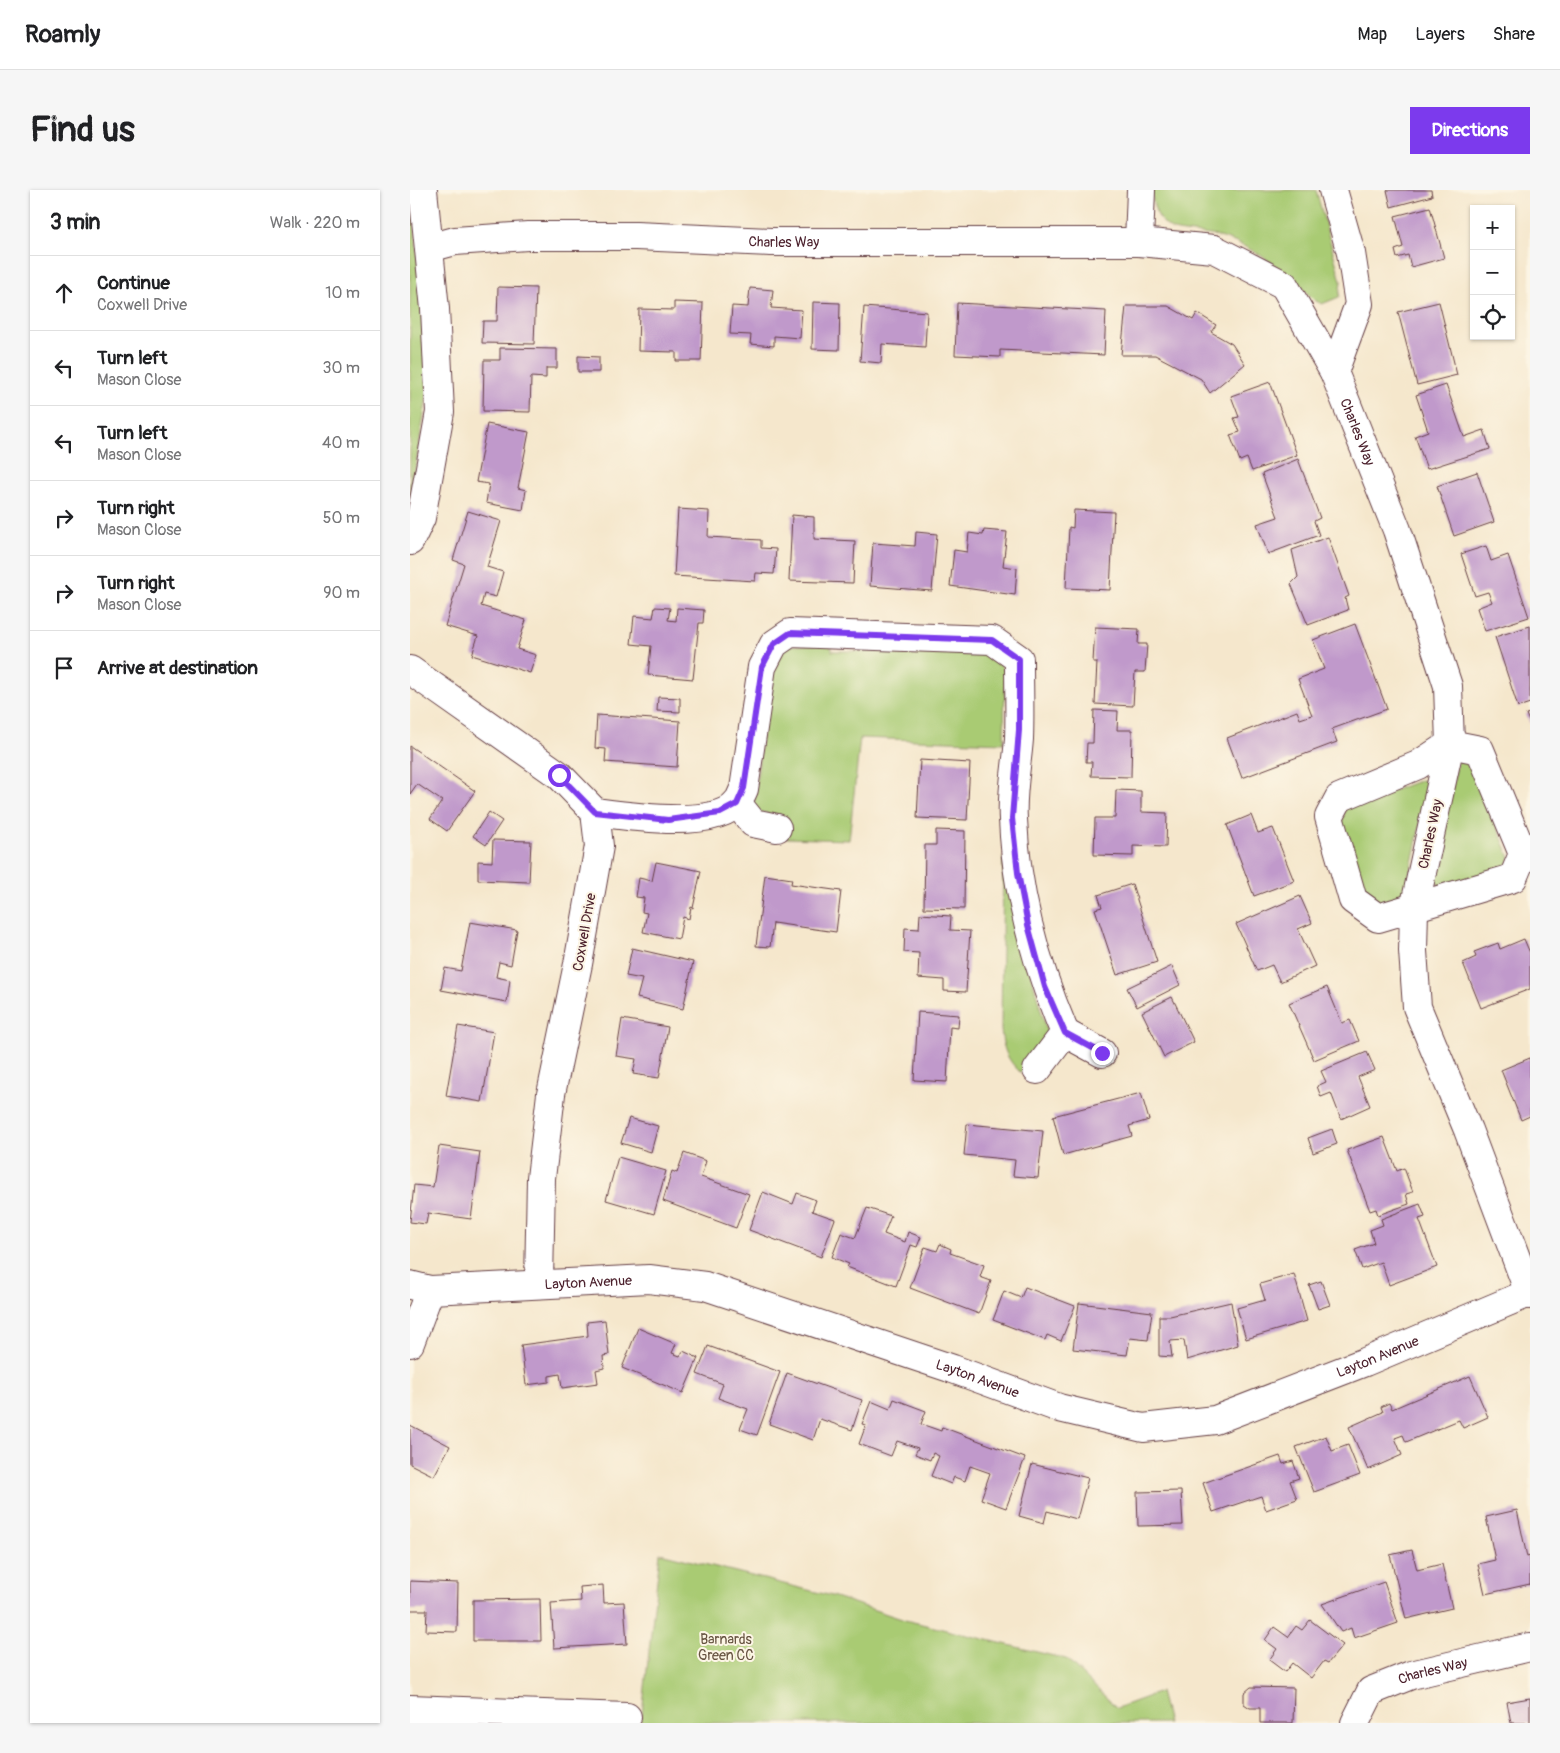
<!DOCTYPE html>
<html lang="en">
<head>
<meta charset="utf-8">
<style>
  :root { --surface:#fff; --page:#f6f6f6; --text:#202124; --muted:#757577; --line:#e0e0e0; --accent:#7c3aed }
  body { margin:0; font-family:Pangolin,sans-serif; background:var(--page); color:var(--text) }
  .controls { position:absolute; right:15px; top:15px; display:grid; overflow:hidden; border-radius:0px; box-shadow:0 1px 4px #0004 }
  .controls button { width:45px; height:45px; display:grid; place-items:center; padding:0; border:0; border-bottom:1px solid var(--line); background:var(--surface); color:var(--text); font:25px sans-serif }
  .stop { position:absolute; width:15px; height:15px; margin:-11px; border:4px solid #7c3aed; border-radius:50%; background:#fff }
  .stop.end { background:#7c3aed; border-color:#fff; box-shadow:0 1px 5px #0008 }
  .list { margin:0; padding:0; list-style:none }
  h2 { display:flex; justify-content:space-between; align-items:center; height:65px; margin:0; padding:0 20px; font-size:21px }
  h2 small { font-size:16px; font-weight:400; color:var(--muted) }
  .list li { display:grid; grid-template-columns:32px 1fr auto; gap:15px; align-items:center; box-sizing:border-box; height:75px; padding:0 20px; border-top:1px solid var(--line) }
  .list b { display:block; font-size:19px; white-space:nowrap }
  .list p { margin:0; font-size:16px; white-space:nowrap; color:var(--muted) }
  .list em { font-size:16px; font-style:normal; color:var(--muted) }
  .icon { flex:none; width:28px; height:28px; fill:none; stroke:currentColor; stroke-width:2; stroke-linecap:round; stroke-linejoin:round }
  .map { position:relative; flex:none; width:1120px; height:1533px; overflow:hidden; border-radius:0px }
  header { display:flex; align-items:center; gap:30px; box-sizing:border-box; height:70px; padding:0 25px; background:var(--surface); border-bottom:1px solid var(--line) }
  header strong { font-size:24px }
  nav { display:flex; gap:28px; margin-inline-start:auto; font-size:18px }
  .intro { display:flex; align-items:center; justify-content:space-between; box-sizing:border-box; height:120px; padding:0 30px }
  h1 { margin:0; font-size:35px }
  .button { padding:12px 22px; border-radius:0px; background:var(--accent); color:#fff; font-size:18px; font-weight:700 }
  main { display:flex; gap:30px; padding:0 30px }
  aside { flex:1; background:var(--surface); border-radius:0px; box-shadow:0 1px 4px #0004 }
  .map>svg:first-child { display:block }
  .green { fill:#a9cb73; stroke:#7a754f }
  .building { fill:#c099cb }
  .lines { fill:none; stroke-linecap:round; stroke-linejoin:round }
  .minor-casing { stroke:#643d43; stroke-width:30 }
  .minor { stroke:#fff; stroke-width:28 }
  .route { stroke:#7c3aed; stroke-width:6 }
  .labels { text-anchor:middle; stroke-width:4; stroke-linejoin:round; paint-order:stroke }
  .street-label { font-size:14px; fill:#4a1f2b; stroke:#fcf5e5 }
  .park-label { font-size:14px; fill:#665341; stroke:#fcf5e5 }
</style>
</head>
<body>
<header>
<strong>Roamly</strong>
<nav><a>Map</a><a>Layers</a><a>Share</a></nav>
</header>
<div class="intro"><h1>Find us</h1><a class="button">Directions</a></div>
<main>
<aside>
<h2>3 min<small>Walk · 220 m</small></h2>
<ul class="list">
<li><svg class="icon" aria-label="ahead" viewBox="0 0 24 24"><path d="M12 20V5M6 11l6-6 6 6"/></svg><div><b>Continue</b><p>Coxwell Drive</p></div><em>10 m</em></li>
<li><svg class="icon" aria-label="left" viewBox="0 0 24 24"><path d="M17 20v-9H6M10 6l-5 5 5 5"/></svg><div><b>Turn left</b><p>Mason Close</p></div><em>30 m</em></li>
<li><svg class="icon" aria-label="left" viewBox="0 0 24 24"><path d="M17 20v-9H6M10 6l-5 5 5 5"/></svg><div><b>Turn left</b><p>Mason Close</p></div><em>40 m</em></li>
<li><svg class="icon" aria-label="right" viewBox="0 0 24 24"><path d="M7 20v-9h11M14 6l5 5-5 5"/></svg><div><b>Turn right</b><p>Mason Close</p></div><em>50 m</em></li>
<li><svg class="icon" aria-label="right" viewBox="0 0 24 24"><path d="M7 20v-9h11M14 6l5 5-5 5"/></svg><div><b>Turn right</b><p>Mason Close</p></div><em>90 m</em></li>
<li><svg class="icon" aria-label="arrive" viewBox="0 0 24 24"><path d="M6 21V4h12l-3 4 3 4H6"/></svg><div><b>Arrive at destination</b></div></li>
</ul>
</aside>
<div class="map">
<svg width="1120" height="1533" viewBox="0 0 1120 1533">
  <rect width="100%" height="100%" fill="#fcf5e5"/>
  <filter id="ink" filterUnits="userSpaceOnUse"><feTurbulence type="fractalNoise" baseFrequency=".02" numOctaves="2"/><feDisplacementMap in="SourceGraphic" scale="10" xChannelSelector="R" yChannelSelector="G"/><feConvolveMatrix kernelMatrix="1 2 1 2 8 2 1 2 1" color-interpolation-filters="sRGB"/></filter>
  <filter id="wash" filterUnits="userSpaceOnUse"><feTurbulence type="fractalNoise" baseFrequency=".0096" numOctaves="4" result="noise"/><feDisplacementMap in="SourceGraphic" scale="20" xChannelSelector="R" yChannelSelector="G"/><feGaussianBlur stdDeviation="1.12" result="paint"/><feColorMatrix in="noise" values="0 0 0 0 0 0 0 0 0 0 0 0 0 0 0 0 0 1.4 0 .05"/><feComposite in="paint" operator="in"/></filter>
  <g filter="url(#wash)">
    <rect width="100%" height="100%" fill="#f5e7cc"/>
    <path class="green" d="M0,0h2l16,201 -18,107z
      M742,0h164l25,91 -2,16 -17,7 -8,-4c-27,-28 -59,-54 -98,-64 -9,-2 -41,-4 -45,-7 -14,-9 -19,-23 -19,-39z
      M420,454l2,7 116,1 4,-7 28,5 16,8 9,13 -1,72 -144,-5 -11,102 -63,-2 2,-21 -28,-5 -6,-8 16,-136 13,-22z
      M1053,566l7,4 40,98 -3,9 -64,22 -9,-8v-8l24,-113z
      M1011,590l4,1 3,6 -22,104c-8,12 -16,13 -30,12l-9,-9 -26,-67 4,-18z
      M593,667l17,78 27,97 -12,24 -14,17c-14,-13 -18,-24 -20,-43z
      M250,1363l172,43 73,24 161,39 51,49 43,-16 8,31h-527z"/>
    <g id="blocks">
      <path class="building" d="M977,0h44l1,6 -41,11z
        M1020,17l14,51 -33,9 -3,-12 -11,3 -2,-8 8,-3 -8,-31z
        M88,97l38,1 -2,56 -52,-1 1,-22h14z
        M340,98l23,2 -2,18 31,2 -2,28 -26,-2v10l-24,-2 1,-9 -21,-1 2,-28 16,1z
        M264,112l29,1 -2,58h-25v-9l-38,-1 1,-42 35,1z
        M403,112l27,1 -1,47 -27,-1z
        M1029,112l18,73 -40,10 -19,-73z
        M547,113l149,8 -2,44 -104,-5v7l-45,-2z
        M716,116h42l25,14 4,-7 19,12 -5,7 21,12 13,20 -35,29 -9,-14 -46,-24h-34z
        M454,117l63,5 -2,35 -43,-3 -1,19 -21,-2z
        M90,158l57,1v19h-11v10l-15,-1 -1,35 -47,-1 1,-51h16z
        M168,166l21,1v15h-21z
        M860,192l27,73 -45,16 -5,-13 -7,3 -10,-26 10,-3 -6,-14 5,-1 -8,-21z
        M1036,195l18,52 20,-7 6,19 -63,20 -12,-33 13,-5 -12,-36z
        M77,234l42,8 -11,56 8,2 -3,20 -37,-7 3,-19 -13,-2z
        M888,269l22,59 -6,3 5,14 -51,19 -11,-30 21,-7 -16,-43z
        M1067,282l17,50 -40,14 -17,-50z
        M268,319l31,2 -1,26 53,3v8l15,1 -2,25 -18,-1 -1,8 -81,-5z
        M664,320l40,2 -4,78 -44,-2 3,-61 4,1z
        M58,321l33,10 -14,46 16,5 -7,25 -12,-3 -3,12 45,14 -9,29 19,6 -6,18 -58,-18 6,-19 -33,-10 19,-62 -11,-4z
        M382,325l22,2v22l41,2 -2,42 -64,-2z
        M574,340l23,2 -4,34 14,2 -2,27 -65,-9 4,-36 13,2 2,-19 14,2z
        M506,342l21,2 -5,57 -62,-5 3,-43 42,3z
        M918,347l21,59 -4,2 3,12 -40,15 -17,-41 7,-7 -6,-27z
        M1076,356l5,15 17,-6 21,62 -44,14 -8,-23 15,-6 -4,-10 -13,4 -14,-42z
        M245,417l15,1 -2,12 8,1 1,-13 27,2 -1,13h-4l-6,56 -45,-4 3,-29 -20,-2 3,-28 19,2z
        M945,434l32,85 -55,20 5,13 -95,36 -15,-40 70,-27 3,8 12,-4 -14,-36 26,-10 -11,-29z
        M1120,436v77l-12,4 -23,-70z
        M685,437l44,2 -1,15h9l-2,28h-10l-2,34 -38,-2 2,-42h-4z
        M248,507l22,1v14l-23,-1z
        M684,520l24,1 -1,19h15l-1,47 -40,-1 1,-14h-6l1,-19h6z
        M1120,523v11l-4,-10z
        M187,525l83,6 -3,46 -72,-5 1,-13 -11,-1z
        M0,556l65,45 -28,40 -17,-12 12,-18 -25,-17 -7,10z
        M510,570l50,3 -3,57 -50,-2z
        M706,600l25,1v21l26,1 -1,34 -33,-1v10l-39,-1 1,-37h20z
        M79,622l13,9 -16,24 -13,-9z
        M841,625l7,18 15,-5 21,53 -40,15 -27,-71z
        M526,640l29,1 -1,78 -40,-1 1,-63h11z
        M83,650l38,1 -2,41 -51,-2v-19l14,1z
        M246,672l45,9 -8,37 -2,-1 -2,12 -6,-2 -4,22 -36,-7 4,-19 -5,-1 2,-14 -8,-1 3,-19 13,3z
        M355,685l27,4 -1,5 50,7 -5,41 -63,-9 -3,24 -14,-1z
        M722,694l25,78 -40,13 -22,-66 7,-2 -4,-12z
        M890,706l12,27 -14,6 17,37 -35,16 -8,-17 -15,6 -21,-47z
        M510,724l31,2 -1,14 20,1 -4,61 -22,-1v-11l-26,-2 1,-25 -15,-1 1,-24 14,1z
        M60,732l47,8 -6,35 -12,-3 -3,15 14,3 -3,22 -66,-12 4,-22 16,3z
        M1114,749l6,14v36l-49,19 -18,-45 13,-6 -2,-5 24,-9 2,6z
        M222,758l61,14 -10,47 -46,-11 5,-19 -16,-3z
        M762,776l8,19 -43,22 -10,-19z
        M917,797l15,36 8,-3 9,21 -45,19 -25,-57z
        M762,807l22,45 -30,15 -22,-45z
        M508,822l41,3 -1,13 -8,-1 -3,55 -33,-2z
        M212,829l46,8 -9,51 -26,-4 3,-15 -20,-3z
        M48,836l36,6 -12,70 -36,-6z
        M957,862l8,18 -17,7 12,29 -29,13 -10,-26 -10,4 -4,-11 9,-4 -5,-11z
        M1120,868v58l-9,4 -20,-50z
        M731,903l8,27 -20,6 3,10 -69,19 -10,-39z
        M219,928l29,8 -7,26 -30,-9z
        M557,934l76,7 -5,47 -25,-2 2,-16 -51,-5z
        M922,939l5,15 -24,9 -5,-15z
        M974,947l13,34 7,-3 9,24 -7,2 3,10 -31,11 -2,-6 -6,2 -23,-61z
        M29,956l41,6 -9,67 -43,-6 -2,11 -16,-2 4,-37 19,2z
        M274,963l22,8 -5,16 48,17 -13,34 -73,-27 9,-30 5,2z
        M208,967l48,14 -12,43 -48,-14z
        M353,1002l30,12 4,-11 19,7 -4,11 23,8 -14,38 -72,-27z
        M1010,1014l5,13 -6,2 18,48 -48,18 -8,-23 -19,7 -7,-19 19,-7 -4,-13 13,-5 -2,-6z
        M457,1018l24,8 -7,18 21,8 3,-10 13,5 -4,10 -6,-2 -15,41 -49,-19 2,-3 -17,-7 9,-24 14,5z
        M530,1054l11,5 -1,4 34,12 -4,12 11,4 -12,33 -69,-26 15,-41 12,4z
        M884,1084l13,47 -61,18 -9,-31 28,-8 -5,-16z
        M911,1091l9,24 -12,4 -9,-24z
        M615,1097l50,19 -14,35 -14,-6 -2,5 -52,-20 11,-29 17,7z
        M821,1112l7,43 -51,15 -3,-20 -14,1 2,16 -13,-1v-40h11z
        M669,1113l73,9 -4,28 -18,-2 -3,17 -54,-6z
        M195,1130l4,35 -6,1 1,12 -8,2 2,13 -36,5 -2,-14 -11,2v6l-23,3 -5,-40 67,-9 -1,-14z
        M228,1138l38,16 -4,9 8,3 3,-5 15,7 -15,35 -61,-25z
        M298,1156l72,26 -23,63 -17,-6 8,-20 -30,-11 5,-14 -26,-10z
        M377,1183l75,27 -10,30 -32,-11 -7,21 -44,-16z
        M1060,1186l18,41 -25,11 -4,-8 -53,22 -3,-7 -8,3 7,17 -34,15 -19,-43 34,-15 -2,-5 8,-4 3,6z
        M484,1209l32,12 -5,13 20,7 1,-4 83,31 -19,50 -25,-9 9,-26 -20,-7 -5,15 -11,-4 -3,7 -20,-8 8,-20 -6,-3 -3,7 -15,-6 3,-6 -21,-7 -6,15 -32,-12 7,-19 -4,-1 9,-23 19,8z
        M0,1235l40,21 -16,30 -24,-12z
        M916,1246l6,15 16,-6 12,30 -46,17 -18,-45z
        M870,1266l3,8 10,-3 6,17 -9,3 7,18 -31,11 -5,-14 -48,16 -10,-29z
        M622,1274l56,14 -11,41 -30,-8 -3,12 -25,-7z
        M771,1301l2,34 -45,1 -1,-34z
        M1107,1320l10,47 3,-1v28l-45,10 -7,-30 17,-4 -9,-43z
        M1002,1360l5,20 25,-6 10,44 -46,11 -16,-64z
        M0,1391l48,2 -1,49 -31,-1 1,-21h-17z
        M974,1392l14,41 -44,15 -3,-10 -10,4 -19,-28z
        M193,1395l1,18 20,-1 3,42 -73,4 -3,-45 30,-2 -1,-14z
        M130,1409l1,42h-68v-41z
        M900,1430l33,25 -15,18 -4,-2 -13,17 -19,-15 -7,9 -16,-12 8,-11 -12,-9 9,-13 14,10 8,-11 6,4z
        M841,1497l43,1 -1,35h-33v-15h-10l-6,-4v-11z
        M1120,1508v25h-19l-4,-21z"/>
    </g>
  </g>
  <g filter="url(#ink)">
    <use href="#blocks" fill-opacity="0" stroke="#643d43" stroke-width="1"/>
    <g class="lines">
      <defs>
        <g id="minor">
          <path d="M923,0l18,63 8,51 -25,68"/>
          <path d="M729,52l2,-52"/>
          <path id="s1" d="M19,58l26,-7 73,-5h108l135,6h368l75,7 70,36 50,87 63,158 51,156 2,58 -36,165 -1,42 4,56 51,123 62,165"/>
          <path d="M0,351l11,-23 19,-106 -5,-103 -12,-119"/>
          <path d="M0,480l149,105 36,37 4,34 -21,118 -27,130 -10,84 -2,105"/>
          <path d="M1040,554l30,6 43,104 -10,24 -135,40 -25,-18 -24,-83 10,-19 79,-33z"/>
          <path d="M327,613l16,20 24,5"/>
          <path d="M185,622c30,4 121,18 142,-10 3,-3 5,-9 7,-13l18,-122 12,-23 16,-11 202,7 27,19c0,27 1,54 0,80 -2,27 -8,54 -6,80 3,74 23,146 52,214l-28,37"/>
          <path d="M655,843l37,20"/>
          <path id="s2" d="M0,1095l20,5 219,-11 56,7 248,83 106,39 84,20 72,-8 150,-58 164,-69"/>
          <path d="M0,1153l20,-53"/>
          <path d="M0,1519l217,8"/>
          <path id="s3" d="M945,1533l16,-32 40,-16 119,-28"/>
        </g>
      </defs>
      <use href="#minor" class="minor-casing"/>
      <use href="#minor" class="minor"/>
    </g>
  </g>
  <g class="lines" filter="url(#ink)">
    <path class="route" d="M149,585l36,37 73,8 52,-7 17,-9 7,-16 18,-121 12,-23 16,-11 202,7 27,19v71l-7,88 6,55 10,52 17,62 20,46 37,20"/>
  </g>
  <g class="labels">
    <g class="street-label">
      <text dy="5" stroke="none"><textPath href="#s1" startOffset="356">Charles Way</textPath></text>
      <text dy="5" stroke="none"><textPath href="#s1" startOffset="1030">Charles Way</textPath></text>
      <text transform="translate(1020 644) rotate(-78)" y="5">Charles Way</text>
      <text transform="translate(174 742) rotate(-80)" y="5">Coxwell Drive</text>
      <text dy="5" stroke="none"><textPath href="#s2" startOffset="179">Layton Avenue</textPath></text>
      <text dy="5" stroke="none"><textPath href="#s2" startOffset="1004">Layton Avenue</textPath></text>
      <text dy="5" stroke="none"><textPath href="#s2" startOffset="584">Layton Avenue</textPath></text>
      <text dy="5" stroke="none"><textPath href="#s3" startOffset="101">Charles Way</textPath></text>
    </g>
    <g class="park-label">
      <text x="316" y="1454">Barnards<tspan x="316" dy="16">Green CC</tspan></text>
    </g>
  </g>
</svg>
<div class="controls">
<button>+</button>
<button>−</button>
<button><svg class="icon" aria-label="locate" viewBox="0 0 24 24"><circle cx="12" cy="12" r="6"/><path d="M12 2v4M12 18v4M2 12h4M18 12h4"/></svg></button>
</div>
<div class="stop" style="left:149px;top:585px"></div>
<div class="stop end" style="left:692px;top:863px"></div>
</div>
</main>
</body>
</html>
